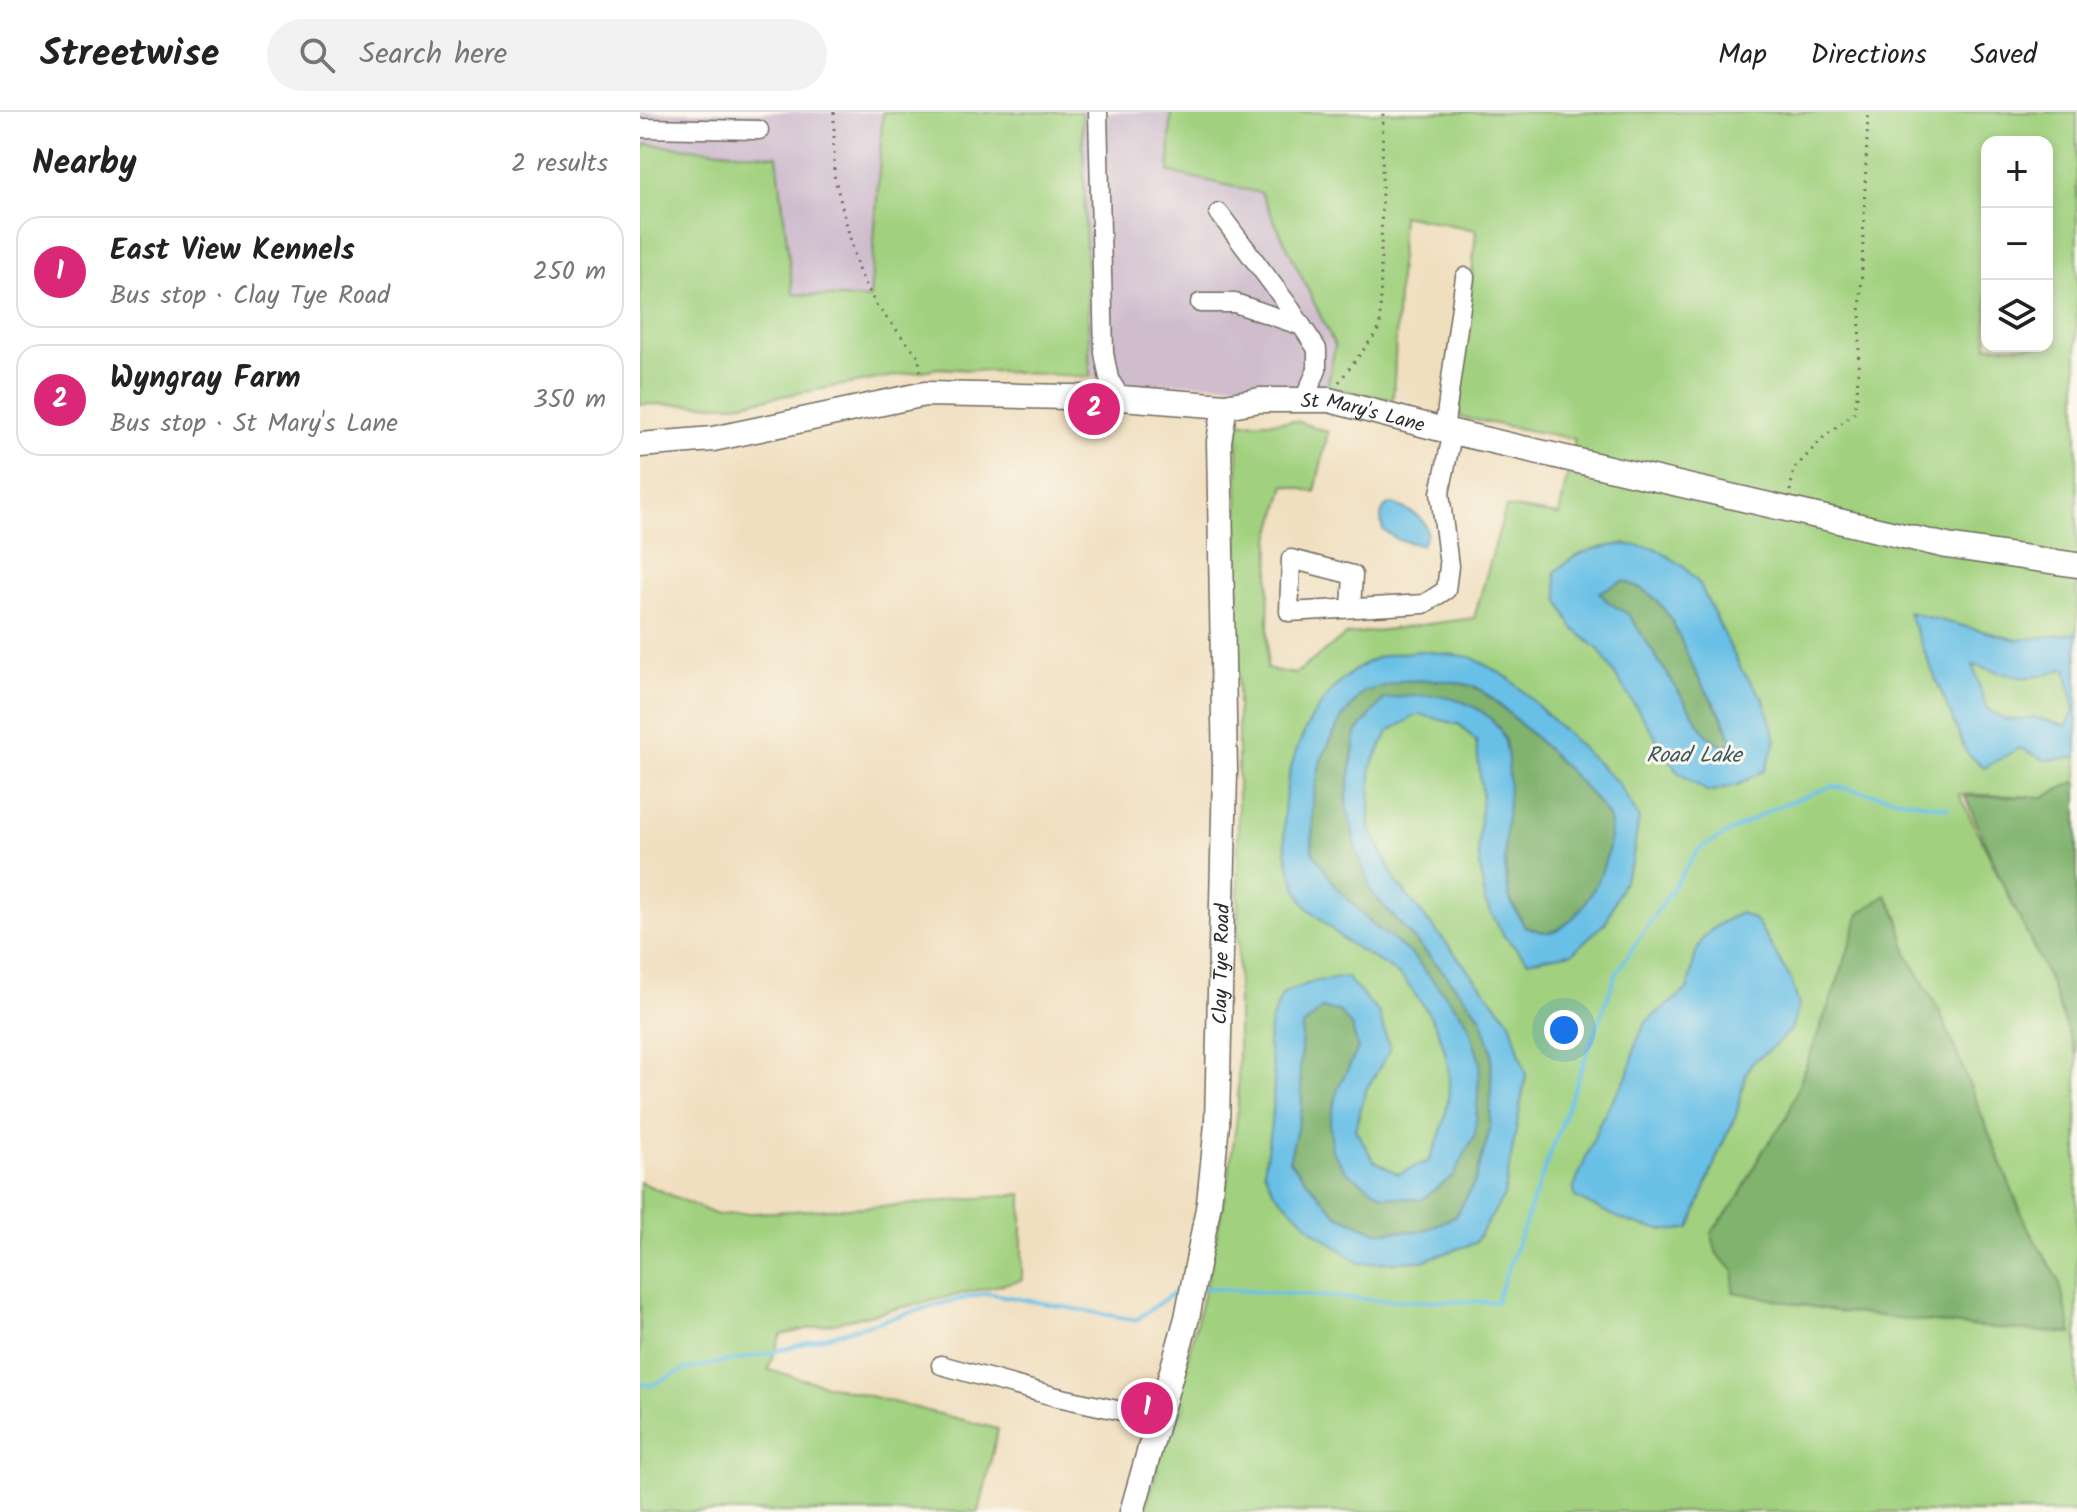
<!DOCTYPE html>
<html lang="en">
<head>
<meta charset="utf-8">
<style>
  :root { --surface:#fff; --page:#f2f2f2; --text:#222; --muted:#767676; --line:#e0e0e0; --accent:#db2777 }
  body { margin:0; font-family:Kalam,sans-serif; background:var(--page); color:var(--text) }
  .controls { position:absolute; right:24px; top:24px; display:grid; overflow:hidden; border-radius:16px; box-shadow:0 4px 12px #0003 }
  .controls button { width:72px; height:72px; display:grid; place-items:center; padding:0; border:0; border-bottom:2px solid var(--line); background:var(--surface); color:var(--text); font:40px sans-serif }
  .you { position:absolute; left:924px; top:918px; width:28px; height:28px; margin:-20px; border:6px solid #fff; border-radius:50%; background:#1a73e8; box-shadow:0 0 0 12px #1a73e833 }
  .badge { display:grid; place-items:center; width:52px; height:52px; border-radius:50%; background:var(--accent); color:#fff; font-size:26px; font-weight:700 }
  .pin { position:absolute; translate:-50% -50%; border:4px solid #fff; box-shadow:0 2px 8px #0006 }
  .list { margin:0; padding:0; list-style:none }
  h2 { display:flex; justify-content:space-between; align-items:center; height:104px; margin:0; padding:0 32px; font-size:34px }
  h2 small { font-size:26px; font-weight:400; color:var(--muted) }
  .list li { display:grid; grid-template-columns:52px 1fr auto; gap:24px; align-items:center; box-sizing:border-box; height:112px; margin:0 16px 16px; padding:0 16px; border:2px solid var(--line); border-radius:24px }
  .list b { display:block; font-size:30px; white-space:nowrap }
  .list p { margin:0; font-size:26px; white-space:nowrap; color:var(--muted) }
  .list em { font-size:26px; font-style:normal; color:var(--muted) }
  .icon { flex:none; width:44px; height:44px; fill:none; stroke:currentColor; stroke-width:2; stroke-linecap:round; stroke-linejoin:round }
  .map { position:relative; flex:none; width:1437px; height:1400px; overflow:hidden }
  header { display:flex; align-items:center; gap:48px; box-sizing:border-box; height:112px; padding:0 40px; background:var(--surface); border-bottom:2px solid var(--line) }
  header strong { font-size:38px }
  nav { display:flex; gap:44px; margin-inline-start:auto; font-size:28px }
  .search { width:560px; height:72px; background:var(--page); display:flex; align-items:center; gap:20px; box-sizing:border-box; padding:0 28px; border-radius:44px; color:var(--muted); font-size:30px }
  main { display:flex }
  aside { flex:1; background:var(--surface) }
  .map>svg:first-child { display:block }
  .industrial { fill:#cfbdce }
  .green { fill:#a1d17f; stroke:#667e55; stroke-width:2; fill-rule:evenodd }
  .forest { fill:#80b36e; stroke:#566f4c; stroke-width:2 }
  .water { fill:#69c0e6; stroke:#4a7688; stroke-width:2; fill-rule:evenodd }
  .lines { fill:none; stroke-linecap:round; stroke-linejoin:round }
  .stream { stroke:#69c0e6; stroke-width:4 }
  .minor-casing { stroke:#706a5f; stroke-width:21 }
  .major-casing { stroke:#706a5f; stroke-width:27 }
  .path { stroke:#706a5f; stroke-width:3; stroke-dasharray:2 6; stroke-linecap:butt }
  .minor { stroke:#fff; stroke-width:18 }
  .major { stroke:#fff; stroke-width:24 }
  .labels { text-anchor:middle; stroke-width:6; stroke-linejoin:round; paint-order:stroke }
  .street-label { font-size:20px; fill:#2b2b2b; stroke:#fbf7ec }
  .water-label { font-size:22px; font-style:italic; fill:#3e5863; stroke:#fbf7ec }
</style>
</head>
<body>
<header>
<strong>Streetwise</strong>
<div class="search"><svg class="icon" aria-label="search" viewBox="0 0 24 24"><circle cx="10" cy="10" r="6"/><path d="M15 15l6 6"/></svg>Search here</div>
<nav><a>Map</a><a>Directions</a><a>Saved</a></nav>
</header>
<main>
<aside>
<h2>Nearby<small>2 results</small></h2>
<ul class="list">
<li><span class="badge">1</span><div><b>East View Kennels</b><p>Bus stop · Clay Tye Road</p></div><em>250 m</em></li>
<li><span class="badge">2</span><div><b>Wyngray Farm</b><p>Bus stop · St Mary's Lane</p></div><em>350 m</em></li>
</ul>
</aside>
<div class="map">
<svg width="1437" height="1400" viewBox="0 0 1437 1400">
  <rect width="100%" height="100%" fill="#fbf7ec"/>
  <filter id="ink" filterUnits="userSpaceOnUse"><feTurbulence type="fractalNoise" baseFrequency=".0125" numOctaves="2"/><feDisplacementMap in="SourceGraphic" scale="16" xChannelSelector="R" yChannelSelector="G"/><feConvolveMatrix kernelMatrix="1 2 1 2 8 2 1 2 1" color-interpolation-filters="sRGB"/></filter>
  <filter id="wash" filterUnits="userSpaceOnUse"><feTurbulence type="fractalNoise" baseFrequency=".006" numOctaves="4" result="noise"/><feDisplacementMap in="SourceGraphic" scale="32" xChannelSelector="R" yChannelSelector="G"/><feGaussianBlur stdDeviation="1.8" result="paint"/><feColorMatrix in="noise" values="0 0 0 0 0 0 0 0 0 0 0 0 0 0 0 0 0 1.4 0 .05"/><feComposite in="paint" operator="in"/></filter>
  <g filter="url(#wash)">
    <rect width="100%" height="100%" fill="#f0dfbf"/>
    <path class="industrial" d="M0,0h247l-17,187 -77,-4 -147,-151 -6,11z
      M442,0h89l-2,59 92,22 74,153 -8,41 -147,-4 -49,2 -41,-8z"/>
    <path class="green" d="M243,0h199l8,265 -151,-9 -208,37 -91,-1v-249l6,-11 131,12 16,138 77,5z
      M531,0h906v669l-33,16 -85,-3 90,185 28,78v455h-932c37,-133 76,-265 93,-403v-686l58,-2 32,11 -13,60 -30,-7 -15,54 -3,130 28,5 51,-39 128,-17 32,-111 53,8 16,-76 -116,-22 17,-187 -74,-15 -9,185 -66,-13 8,-41 -74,-153 -92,-21zM1347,30h60v204h-60z
      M0,1070l77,33 186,-10 119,-11v86l-241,55 -13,35 230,59 -19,83h-339z"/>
    <path class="forest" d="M983,469c9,4 20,7 28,14 21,17 30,47 41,70 12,28 32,48 40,78l-10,3 -16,-12 -77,-119 -21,-13 -10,-11z
      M798,568c13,2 31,3 42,10 22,14 122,109 129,130 9,30 -26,108 -60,112 -7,1 -17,-3 -24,-5l-16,-30 -5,-44 4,-71 -3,-43 -121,-39 -28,33 -5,31 21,129 69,76 40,48 11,35 -2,77 -14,51 -20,36 -33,15 -46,1 -40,-17 -48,-54 13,-53 -2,-38 2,-43 19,-18 18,2 13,15 6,23 -20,39 -6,63 89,49 59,-138 -69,-108 -38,-29 -36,-37 -25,-37 1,-53 8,-38 20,-41 22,-27 38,-11z
      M1437,669v276l-28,-78 -47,-97 -37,-86 79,1z
      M1246,783l13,24 8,35 33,58 87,215 32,53 13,54 -105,-8 -132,-15 -102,-19 1,-21 -17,-17 -6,-21 27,-35 24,-46 24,-33 57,-152 16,-53z"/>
    <path class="water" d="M753,392c19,7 45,19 28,41l-23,-5 -15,-10c-3,-12 -4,-23 10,-26z
      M983,432l32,4 28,18 16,17 42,86 22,29 13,42 -11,30 -27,15 -30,7 -30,-20 -79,-122 -26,-22 -14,-27 -4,-29c22,-21 39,-24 68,-28zM983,469c10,4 20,7 28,14 21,17 30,47 41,70 12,28 34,48 40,78l-10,3 -16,-12 -77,-119 -21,-13 -9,-10z
      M1268,500l110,28 59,-7v124l-32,3 -25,-12 -36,20 -18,-16zM1333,553c45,11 47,20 93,3l9,43 -9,15 -29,-8 -32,2 -19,-12z
      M782,539l49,6 38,21 109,105 21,35 -7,44 -26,60 -34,31 -44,8 -24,-25 -19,-34 -7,-51 4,-59 -6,-51 -16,-16 -41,-11 -31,18 -17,35 -1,61 27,55 113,138 16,54 -22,121 -29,47 -53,18 -62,2 -46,-32 -41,-41 -9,-19 9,-61 1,-35 -6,-31 3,-24 12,-27 30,-11 33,-5 33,36 11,37 -24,40 -11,39 19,32 24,13 31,-13c28,-58 29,-112 -12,-164 -6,-7 -11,-17 -19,-23 -16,-12 -35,-21 -51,-32 -10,-7 -18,-16 -27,-24 -6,-5 -14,-10 -17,-17 -43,-78 -11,-203 71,-242 13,-6 33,-6 48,-8zM798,568c13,2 31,3 42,9 22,15 122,109 129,131 9,30 -26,108 -60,112 -6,1 -17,-3 -24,-5 -5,-10 -14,-21 -16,-32 -12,-51 8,-103 -4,-153 -4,-16 -18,-28 -31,-35 -28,-16 -61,-12 -90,-8l-28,34 -10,70 11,49 15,41 69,76 40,48 11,35 -2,77 -14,51 -20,36 -33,15 -46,1 -40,-17 -48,-54 13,-53 -2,-38 2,-43 19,-18 18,2 13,16 6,22 -20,39 -8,34 2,29 14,20 37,25 38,4 32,-24 22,-41 5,-73 -13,-41 -56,-67 -38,-29 -36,-37 -25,-37 1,-53 8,-38 20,-41 22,-27 38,-11z
      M1101,801l13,6 12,18 25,43 8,25 -8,25 -25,23 -14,9 -6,12 -10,42 -16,33 -30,79c-37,10 -82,-14 -115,-31l-1,-9 27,-68 28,-47 7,-30 10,-21 42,-33c9,-43 8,-57 53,-76z"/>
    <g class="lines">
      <path class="stream" d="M565,1176l170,12 121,2 121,-330 82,-123 73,-40 60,-23 116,22
        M0,1270l10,4 33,-16 87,-17 177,-51 40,-9 149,27 44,-32"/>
    </g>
  </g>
  <g filter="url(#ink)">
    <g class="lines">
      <defs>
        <path id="minor" d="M458,0l6,241 5,26 12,19
          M0,16l119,2
          M579,101l69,92 29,44v21l-13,29
          M560,191h35l67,23
          M804,318l21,-153
          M711,496l2,-33 -62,-16 -2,53 135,-8 22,-14 3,-24 -9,-73 13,-62
          M301,1253l112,31 105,23"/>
        <g id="major">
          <path id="s1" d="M0,333l73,-6 212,-45 196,4 104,8 35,-6h69l115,30 503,116 130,19"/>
          <path id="s2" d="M492,1400l55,-194 22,-115 8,-79 8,-353 -6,-330 6,-35"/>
        </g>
      </defs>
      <use href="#minor" class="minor-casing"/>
      <use href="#major" class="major-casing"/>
      <path class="path" d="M194,0v63l24,94 18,36 42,51 4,21
        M699,270l41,-54 3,-216
        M1150,379l4,-22 29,-31 31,-25 3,-17 11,-284"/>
      <use href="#minor" class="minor"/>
      <use href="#major" class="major"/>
    </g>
  </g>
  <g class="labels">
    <g class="street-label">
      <text dy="7" stroke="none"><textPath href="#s1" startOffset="730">St Mary's Lane</textPath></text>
      <text dy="7" stroke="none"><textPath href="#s2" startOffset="558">Clay Tye Road</textPath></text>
    </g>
    <g class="water-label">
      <text x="1054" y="650">Road Lake</text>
    </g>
  </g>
</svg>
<div class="controls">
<button>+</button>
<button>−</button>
<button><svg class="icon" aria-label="layers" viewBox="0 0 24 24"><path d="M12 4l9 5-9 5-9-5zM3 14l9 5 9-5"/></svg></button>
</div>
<div class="you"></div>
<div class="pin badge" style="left:507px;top:1296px">1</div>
<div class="pin badge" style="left:454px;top:297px">2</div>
</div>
</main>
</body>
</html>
